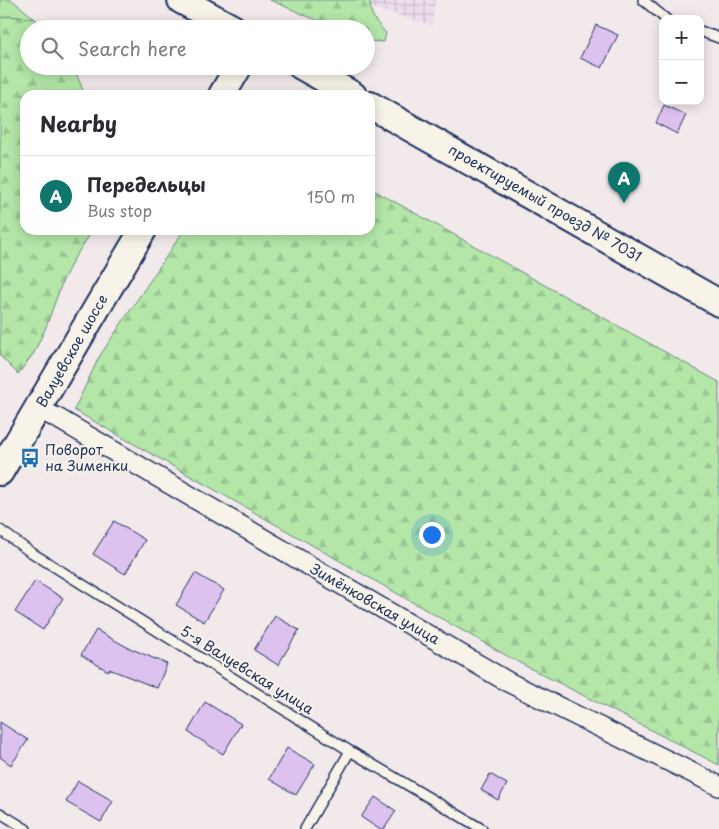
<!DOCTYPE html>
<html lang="en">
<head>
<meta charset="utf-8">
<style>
  :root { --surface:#fff; --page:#f7f7f7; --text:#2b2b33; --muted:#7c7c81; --line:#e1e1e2; --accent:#0f766e }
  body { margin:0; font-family:"Playpen Sans",sans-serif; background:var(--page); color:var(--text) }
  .controls { position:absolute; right:15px; top:15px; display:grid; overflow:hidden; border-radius:10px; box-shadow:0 2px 12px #0003 }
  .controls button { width:45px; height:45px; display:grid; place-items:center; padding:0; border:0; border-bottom:1px solid var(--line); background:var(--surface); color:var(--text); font:25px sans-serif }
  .you { position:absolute; left:431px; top:534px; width:18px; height:18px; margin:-12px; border:4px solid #fff; border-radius:50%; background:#1a73e8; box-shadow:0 0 0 8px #1a73e833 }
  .badge { display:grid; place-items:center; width:32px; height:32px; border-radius:50%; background:var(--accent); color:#fff; font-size:16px; font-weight:700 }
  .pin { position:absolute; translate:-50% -41px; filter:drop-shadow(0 1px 2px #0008) }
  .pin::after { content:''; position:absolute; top:26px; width:18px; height:15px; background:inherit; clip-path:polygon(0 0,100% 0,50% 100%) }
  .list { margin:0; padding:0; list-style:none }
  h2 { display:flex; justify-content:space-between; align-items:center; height:65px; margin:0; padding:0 20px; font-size:21px }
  h2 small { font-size:16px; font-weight:400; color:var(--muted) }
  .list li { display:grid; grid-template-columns:32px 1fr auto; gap:15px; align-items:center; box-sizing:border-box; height:80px; padding:0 20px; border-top:1px solid var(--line) }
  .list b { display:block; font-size:19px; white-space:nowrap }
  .list p { margin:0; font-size:16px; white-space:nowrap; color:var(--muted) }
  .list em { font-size:16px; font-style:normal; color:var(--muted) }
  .icon { flex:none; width:28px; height:28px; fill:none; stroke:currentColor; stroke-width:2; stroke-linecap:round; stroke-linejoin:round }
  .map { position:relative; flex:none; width:719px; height:829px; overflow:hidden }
  .search { position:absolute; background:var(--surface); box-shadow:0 2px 12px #0003; left:20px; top:20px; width:355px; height:55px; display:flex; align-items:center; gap:12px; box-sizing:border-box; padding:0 18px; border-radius:28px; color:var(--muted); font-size:19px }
  .panel { position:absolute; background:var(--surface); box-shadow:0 2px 12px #0003; left:20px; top:90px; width:355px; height:145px; border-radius:15px }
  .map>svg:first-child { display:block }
  .industrial { fill:url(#industrial-grid) }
  .green { fill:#b3e6a7; stroke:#678a82 }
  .forest { fill:url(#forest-firs); stroke:#678a82 }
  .building { fill:#ddc2f0; stroke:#1b2f5e }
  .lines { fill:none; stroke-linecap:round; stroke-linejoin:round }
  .lane-casing { stroke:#1b2f5e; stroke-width:12 }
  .street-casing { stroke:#1b2f5e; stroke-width:22 }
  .secondary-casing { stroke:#1b2f5e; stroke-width:30 }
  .lane { stroke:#f7f3e8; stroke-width:9 }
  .street { stroke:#f7f3e8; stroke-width:19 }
  .secondary { stroke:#f7f3e8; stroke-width:26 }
  .labels { text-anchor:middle; stroke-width:4; stroke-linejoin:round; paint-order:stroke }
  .street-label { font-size:14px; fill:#1b2f5e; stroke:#f7f3e8 }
  .poi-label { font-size:14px; fill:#1b2f5e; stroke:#f7f3e8; text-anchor:start }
</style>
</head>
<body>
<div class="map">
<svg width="719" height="829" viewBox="0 0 719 829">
  <defs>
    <pattern id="industrial-grid" width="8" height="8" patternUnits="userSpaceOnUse" patternTransform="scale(1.25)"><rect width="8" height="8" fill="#ecddec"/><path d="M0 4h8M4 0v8" fill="none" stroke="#cabecd"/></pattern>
    <pattern id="forest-firs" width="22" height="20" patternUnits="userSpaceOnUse" patternTransform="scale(1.25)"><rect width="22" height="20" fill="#b3e6a7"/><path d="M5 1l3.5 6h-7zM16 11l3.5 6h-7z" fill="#99c692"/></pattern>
  </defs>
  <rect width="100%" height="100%" fill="#f2e9ea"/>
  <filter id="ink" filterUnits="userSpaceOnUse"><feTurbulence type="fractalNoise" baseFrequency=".02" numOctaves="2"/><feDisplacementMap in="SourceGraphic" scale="10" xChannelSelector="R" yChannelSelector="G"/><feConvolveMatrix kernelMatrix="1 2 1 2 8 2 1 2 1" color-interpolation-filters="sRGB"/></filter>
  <g filter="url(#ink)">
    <path class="industrial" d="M345,0h90l-3,25z"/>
    <path class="green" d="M0,0h12l23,19 -26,-3 -9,2z"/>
    <path class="forest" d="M270,0h100c0,16 5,21 16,33l-2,9 -18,-1v-12h-29z
      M9,16l26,3 13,10h-19v37h44l12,29h-60v135h68l-18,27 -12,23 -17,47 -12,26 -16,21 -18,-18v-338z
      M370,188l349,194v383l-203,-104 -442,-251 25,-53 85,-127h186z"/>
    <path class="building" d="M596,25l22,10 -16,33 -22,-10z
      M664,105l22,10 -9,19 -21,-11z
      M114,521l31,19 -20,34 -32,-20z
      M195,573l29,17 -20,32 -28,-17z
      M35,581l28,17 -20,32 -28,-18z
      M275,616l24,14 -21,35 -24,-15z
      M96,630l31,17 40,17 -10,24 -48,-19 -1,2 -27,-16z
      M205,702l36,22 -18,30 -35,-22z
      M0,722l28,18 -17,25 -11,-8z
      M287,748l28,16 -19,31 -27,-16z
      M490,774l17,10 -9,16 -17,-10z
      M78,781l35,20 -12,21 -35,-20z
      M375,797l21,14 -12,18h-5l-18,-12z"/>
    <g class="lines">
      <defs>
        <path id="lane" d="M643,0l23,19
          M700,31l19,7
          M0,530l29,21 321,200 132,78
          M0,813l26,16
          M305,829l45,-78"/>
        <path id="street" d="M38,409l19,9 451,264 211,104"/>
        <path id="secondary" d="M181,0l53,29
          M301,66l52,29
          M222,95l17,-29
          M370,105l349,198
          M0,472l143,-242"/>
      </defs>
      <use href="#lane" class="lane-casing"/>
      <use href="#street" class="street-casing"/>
      <use href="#secondary" class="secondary-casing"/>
      <use href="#lane" class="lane"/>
      <use href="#street" class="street"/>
      <use href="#secondary" class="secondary"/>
    </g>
  </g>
  <defs>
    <symbol id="bus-bare" viewBox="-9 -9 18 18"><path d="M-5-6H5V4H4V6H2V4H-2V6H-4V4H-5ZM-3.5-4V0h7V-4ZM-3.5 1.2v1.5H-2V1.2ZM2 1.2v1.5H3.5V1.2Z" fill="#1f6fb2" stroke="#f7f3e8" stroke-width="2.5" paint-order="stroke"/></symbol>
  </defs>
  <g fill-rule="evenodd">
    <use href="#bus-bare" x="16" y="444" width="28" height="28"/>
  </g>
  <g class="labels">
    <g class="street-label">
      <text transform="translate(545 203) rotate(30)" y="5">проектируемый проезд № 7031</text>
      <text transform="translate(72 351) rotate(-60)" y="5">Валуевское шоссе</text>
      <text transform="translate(375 604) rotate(30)" y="5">Зимёнковская улица</text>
      <text transform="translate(247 670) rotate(32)" y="5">5-я Валуевская улица</text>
    </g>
    <g class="poi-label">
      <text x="45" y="455">Поворот<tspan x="45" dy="16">на Зименки</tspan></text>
    </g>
  </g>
</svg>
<div class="controls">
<button>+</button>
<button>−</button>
</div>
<div class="you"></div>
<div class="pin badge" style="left:624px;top:203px">A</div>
<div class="search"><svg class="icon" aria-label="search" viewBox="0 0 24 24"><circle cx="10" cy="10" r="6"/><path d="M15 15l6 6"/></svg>Search here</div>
<section class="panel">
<h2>Nearby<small></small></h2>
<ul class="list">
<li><span class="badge">A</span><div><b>Передельцы</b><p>Bus stop</p></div><em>150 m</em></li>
</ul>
</section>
</div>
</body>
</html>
